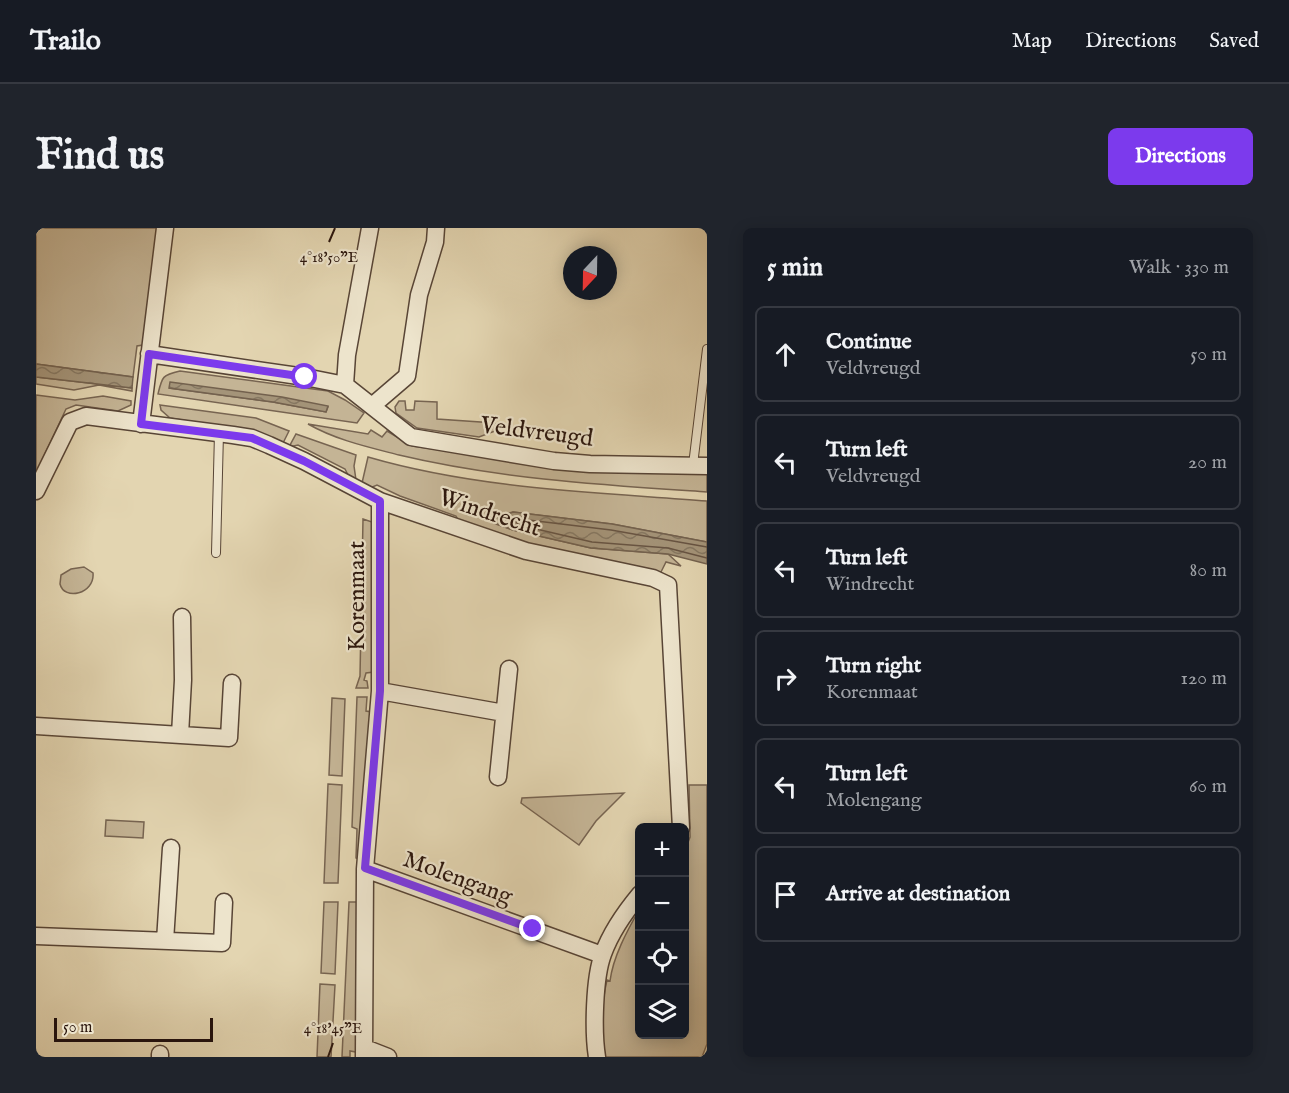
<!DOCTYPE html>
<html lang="en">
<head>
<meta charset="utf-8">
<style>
  :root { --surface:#171b24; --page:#20242c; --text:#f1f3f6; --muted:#9ea1a6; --line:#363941; --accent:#7c3aed }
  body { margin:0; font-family:"IM FELL English",serif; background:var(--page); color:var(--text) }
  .controls { position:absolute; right:18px; bottom:18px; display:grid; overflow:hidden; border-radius:9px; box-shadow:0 3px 15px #0003 }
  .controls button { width:54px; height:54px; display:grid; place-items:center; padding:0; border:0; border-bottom:2px solid var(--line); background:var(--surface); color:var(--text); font:30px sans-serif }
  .compass { position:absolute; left:527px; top:18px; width:54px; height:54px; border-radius:50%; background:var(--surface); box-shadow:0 3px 15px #0003; rotate:202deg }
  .scale { position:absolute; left:18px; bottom:15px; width:159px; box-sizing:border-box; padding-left:6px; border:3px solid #2a150d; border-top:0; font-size:16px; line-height:21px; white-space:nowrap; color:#2a150d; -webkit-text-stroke:4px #ede4cc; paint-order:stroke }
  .stop { position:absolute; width:18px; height:18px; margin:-14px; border:4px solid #7c3aed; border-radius:50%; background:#fff }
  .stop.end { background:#7c3aed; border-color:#fff; box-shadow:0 2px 6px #0008 }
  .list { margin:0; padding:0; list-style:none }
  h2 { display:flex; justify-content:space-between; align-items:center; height:78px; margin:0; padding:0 24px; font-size:26px }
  h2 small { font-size:20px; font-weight:400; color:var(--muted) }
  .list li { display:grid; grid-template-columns:39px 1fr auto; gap:18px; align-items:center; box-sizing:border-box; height:96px; margin:0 12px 12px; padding:0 12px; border:2px solid var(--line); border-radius:9px }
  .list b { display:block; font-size:22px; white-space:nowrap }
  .list p { margin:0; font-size:20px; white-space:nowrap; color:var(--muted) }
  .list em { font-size:20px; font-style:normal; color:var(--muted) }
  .icon { flex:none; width:33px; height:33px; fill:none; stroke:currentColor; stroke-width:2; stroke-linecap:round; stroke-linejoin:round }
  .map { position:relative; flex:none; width:671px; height:829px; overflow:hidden; border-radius:9px }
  header { display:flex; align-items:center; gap:36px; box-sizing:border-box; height:84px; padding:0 30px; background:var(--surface); border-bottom:2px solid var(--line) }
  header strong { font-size:28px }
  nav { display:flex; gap:33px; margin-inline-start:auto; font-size:21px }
  .intro { display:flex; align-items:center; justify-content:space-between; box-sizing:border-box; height:144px; padding:0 36px }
  h1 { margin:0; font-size:42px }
  .button { padding:15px 27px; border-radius:9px; background:var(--accent); color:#fff; font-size:21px; font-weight:700 }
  main { display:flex; gap:36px; padding:0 36px }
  aside { flex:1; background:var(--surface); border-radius:9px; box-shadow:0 3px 15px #0003 }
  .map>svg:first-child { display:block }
  .green { fill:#c4b495; stroke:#776451; stroke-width:1.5; fill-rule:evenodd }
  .water { fill:url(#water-waves); stroke:#73614e; stroke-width:1.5 }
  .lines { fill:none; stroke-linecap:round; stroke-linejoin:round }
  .shore { stroke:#675443; stroke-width:1.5 }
  .service-casing { stroke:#584536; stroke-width:10 }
  .minor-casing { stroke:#584536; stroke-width:19 }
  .service { stroke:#ede4cc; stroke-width:8 }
  .minor { stroke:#ede4cc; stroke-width:16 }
  .route { stroke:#7c3aed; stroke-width:8 }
  .ticks { fill:none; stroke:#2a150d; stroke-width:2 }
  .labels { text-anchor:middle; stroke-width:4.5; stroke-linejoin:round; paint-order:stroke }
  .street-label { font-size:24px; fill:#2a150d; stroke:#ede4cc }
  .ticks-label { font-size:15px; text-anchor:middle; fill:#2a150d; stroke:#ede4cc; stroke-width:4.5; stroke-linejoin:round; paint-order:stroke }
</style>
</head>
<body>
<header>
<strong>Trailo</strong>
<nav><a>Map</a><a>Directions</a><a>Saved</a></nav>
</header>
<div class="intro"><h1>Find us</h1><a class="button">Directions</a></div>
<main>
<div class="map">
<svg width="671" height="829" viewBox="0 0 671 829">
  <defs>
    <pattern id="water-waves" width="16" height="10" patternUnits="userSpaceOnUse" patternTransform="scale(1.5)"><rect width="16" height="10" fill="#a49479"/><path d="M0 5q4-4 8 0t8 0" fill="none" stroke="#867862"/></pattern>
  </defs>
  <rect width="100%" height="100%" fill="#e3d5b1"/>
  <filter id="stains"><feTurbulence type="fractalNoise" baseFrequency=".00333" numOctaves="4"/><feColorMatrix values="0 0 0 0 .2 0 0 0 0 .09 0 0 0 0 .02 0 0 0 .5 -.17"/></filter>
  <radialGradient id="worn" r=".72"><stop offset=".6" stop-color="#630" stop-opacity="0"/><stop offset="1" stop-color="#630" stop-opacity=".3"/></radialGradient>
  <path class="green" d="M0,0h123l-16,117 -6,1 -4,31 -97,-13z
    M144,143l148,20 17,9 19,13 -7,10 -199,-29c4,-17 4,-19 22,-23zM133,160l159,19 -2,5 -53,-10z
    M0,149l96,11v3l-33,-6 -25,5 -38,-6z
    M0,167l39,5 28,-4 28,5v4l-13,6 -42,-6 -10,4 -30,64z
    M363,173h6l1,9h8l1,-9 22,1v17l58,4v8l-16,6 -62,-9 -21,-15 -1,-6z
    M124,177l96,13 33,13 -6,12 -26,-11 -87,-14 -9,-8z
    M272,196l60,10 3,-4 11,7 5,-6 25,15 165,23 130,4v19c-103,-7 -207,-13 -308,-37 -31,-8 -63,-15 -91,-31z
    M260,206l60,21 -2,11 2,14 -7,-3 -4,-8 -47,-24 -9,2z
    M332,229c110,32 226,35 339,44v41l-95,-18 -99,-12 -23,6v4l23,8 78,18 77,6 13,12 -15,-4 -5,10 -127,-26 -74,-22 -4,-8 -56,-20 -23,-11 -7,3 -8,-5z
    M327,291l9,3 2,150 -8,1 -2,7 3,1 1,7h-12l4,-12z
    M48,339l9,6c2,21 -29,28 -33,11 0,0 1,-9 1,-9l10,-6z
    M321,469h10l-1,14 6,1 -13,147 -3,-1 1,-29 -5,-2z
    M296,470l13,1 -3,77 -13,-1z
    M292,556l14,1 -4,98h-14z
    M653,557h18v259l-5,13h-97c-4,-25 -4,-52 2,-77l3,1c3,-24 17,-50 29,-71l1,124h44v-181l6,-16z
    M588,565l-28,28 -17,24 -58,-42 1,-5z
    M70,592l38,2 -1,16 -38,-2z
    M288,674h14l-3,72 -14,-1z
    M313,674h8l-1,150 -6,-1v6h-8z
    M284,756l15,1 -4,72h-14z"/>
  <path class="water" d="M0,136l97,13 -1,11 -96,-11z
    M134,154l112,15 46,9 -2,6 -53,-10 -104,-14z
    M477,284l99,12 95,18v22l-39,-10 -77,-6 -78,-18 -24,-9 1,-3 6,-4 8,2z"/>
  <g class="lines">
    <path class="shore" d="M671,319l-96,-17 -91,-11 -4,3 3,3 73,17 76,6 39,10"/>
    <defs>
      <path id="service" d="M657,237l14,-116
        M180,325l3,-120"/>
      <path id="minor" d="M113,126l156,23 40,8 66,52 143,24 36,3 117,2
        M309,157l2,-30 23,-127
        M336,178l35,-30 12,-81 16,-53 1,-14
        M105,196l24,-196
        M0,263l34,-69 16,-6 147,19 19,3 17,7 35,16 76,40 146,50 127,27 15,7 13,243
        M344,463l124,22
        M0,498l193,12 3,-55
        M144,507l3,-55 -1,-63
        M462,549l11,-108
        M329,641l237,86
        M0,708l186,7 2,-41
        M129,713l6,-93
        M329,820l23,9
        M124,829v-3
        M328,829l1,-188 15,-178v-190
        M561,829c-4,-25 -3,-79 6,-103 8,-22 22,-42 37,-60"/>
    </defs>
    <use href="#service" class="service-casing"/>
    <use href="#minor" class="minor-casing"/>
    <use href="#service" class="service"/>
    <use href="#minor" class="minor"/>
  </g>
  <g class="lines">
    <path class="route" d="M269,149l-156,-23 -8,70 111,14 52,23 76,40v190l-15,177 168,61"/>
  </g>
  <path class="ticks" d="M293,14l6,-14M292,829l5,-14"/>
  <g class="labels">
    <g class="street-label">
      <text transform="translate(501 203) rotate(7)" y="8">Veldvreugd</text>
      <text transform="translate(454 284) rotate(18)" y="8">Windrecht</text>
      <text transform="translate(320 368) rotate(-90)" y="8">Korenmaat</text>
      <text transform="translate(422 649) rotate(20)" y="8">Molengang</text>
    </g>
  </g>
  <g class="ticks-label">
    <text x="293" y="34">4°18'50"E</text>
    <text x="297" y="805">4°18'45"E</text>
  </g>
  <rect width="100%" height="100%" filter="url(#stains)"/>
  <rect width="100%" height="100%" fill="url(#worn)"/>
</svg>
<div class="controls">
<button>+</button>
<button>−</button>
<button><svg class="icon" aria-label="locate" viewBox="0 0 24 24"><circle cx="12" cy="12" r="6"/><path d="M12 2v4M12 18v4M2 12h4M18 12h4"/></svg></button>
<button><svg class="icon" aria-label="layers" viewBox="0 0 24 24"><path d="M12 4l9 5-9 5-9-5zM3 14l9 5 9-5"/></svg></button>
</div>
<svg class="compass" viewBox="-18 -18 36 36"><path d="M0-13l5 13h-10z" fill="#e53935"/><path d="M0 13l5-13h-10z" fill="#9ea1a6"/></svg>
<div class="scale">50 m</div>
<div class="stop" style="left:269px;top:149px"></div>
<div class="stop end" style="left:497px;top:701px"></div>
</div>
<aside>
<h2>5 min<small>Walk · 330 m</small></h2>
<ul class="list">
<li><svg class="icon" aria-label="ahead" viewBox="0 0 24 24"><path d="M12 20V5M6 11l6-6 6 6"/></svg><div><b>Continue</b><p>Veldvreugd</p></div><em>50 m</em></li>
<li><svg class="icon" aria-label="left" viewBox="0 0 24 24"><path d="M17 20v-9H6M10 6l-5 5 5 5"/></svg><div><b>Turn left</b><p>Veldvreugd</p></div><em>20 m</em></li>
<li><svg class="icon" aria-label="left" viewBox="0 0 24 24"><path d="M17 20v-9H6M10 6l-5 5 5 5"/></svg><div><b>Turn left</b><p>Windrecht</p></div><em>80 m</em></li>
<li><svg class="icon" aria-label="right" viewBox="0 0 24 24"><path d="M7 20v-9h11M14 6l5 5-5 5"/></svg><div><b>Turn right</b><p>Korenmaat</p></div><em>120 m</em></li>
<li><svg class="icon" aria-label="left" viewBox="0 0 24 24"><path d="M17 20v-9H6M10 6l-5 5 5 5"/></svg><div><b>Turn left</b><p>Molengang</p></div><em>60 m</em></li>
<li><svg class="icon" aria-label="arrive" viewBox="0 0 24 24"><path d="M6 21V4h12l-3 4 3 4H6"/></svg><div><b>Arrive at destination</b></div></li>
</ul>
</aside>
</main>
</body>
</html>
